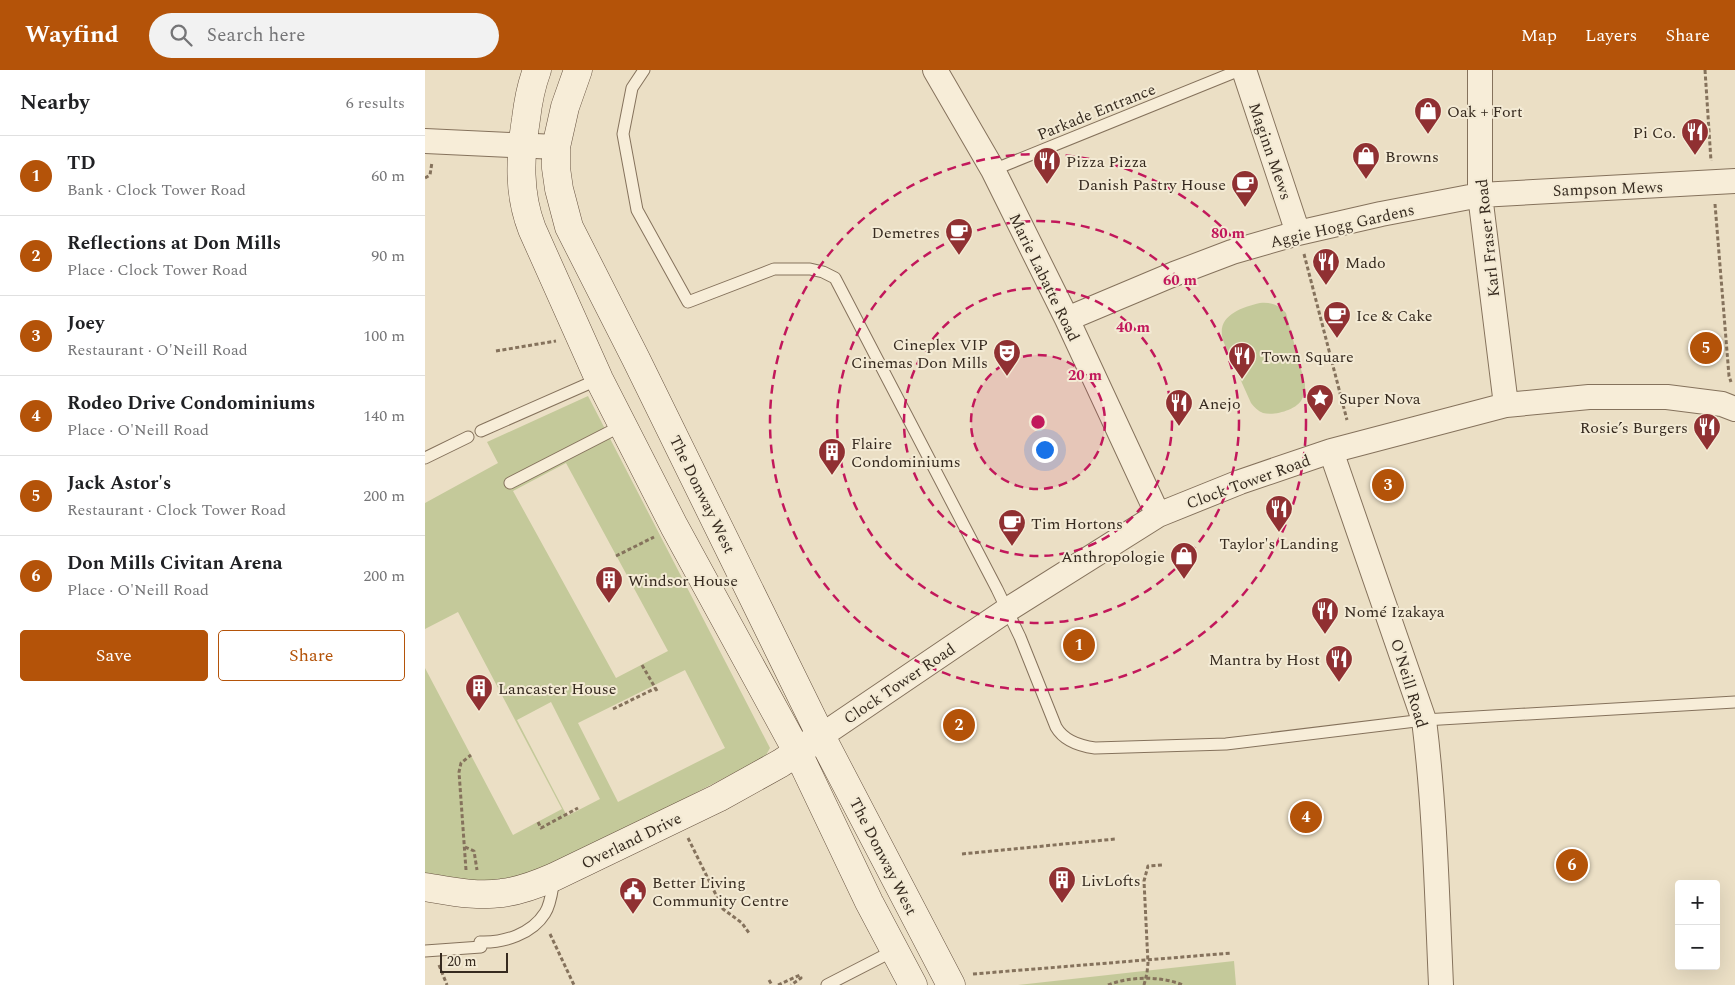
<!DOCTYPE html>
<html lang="en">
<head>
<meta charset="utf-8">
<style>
  :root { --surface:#fff; --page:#f2f2f2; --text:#202124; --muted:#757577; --line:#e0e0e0; --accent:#b45309 }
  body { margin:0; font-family:Spectral,serif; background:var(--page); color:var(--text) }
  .controls { position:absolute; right:15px; bottom:15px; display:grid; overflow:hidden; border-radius:5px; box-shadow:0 5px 20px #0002 }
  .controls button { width:45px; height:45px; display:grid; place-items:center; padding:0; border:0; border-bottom:1px solid var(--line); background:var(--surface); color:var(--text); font:25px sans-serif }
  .scale { position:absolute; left:15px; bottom:12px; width:68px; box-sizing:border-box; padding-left:5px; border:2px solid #362a1f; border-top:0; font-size:14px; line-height:18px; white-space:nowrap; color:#362a1f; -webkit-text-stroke:4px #f3ead4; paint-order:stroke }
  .you { position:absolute; left:619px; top:379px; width:18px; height:18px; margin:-12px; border:4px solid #fff; border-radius:50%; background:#1a73e8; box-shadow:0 0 0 8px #1a73e833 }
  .badge { display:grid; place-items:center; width:32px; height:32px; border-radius:50%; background:var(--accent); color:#fff; font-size:16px; font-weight:700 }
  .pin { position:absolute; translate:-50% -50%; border:2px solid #fff; box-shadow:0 1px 5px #0006 }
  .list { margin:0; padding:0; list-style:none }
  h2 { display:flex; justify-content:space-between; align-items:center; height:65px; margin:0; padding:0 20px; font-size:21px }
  h2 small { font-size:16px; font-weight:400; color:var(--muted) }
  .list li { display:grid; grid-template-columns:32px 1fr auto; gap:15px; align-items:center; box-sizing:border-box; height:80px; padding:0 20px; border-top:1px solid var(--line) }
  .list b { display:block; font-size:19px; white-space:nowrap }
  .list p { margin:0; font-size:16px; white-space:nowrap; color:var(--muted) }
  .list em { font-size:16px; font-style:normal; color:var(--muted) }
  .actions { display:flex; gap:10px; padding:15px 20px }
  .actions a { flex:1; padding:11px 0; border:1px solid var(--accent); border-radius:5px; text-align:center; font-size:18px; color:var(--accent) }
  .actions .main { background:var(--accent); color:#fff }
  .icon { flex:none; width:28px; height:28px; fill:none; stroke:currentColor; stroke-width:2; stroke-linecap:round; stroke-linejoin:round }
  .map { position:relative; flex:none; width:1310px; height:915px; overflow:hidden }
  header { display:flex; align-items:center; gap:30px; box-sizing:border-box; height:70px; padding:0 25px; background:var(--accent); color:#fff }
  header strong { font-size:24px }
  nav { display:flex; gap:28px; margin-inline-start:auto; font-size:18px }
  .search { width:350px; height:45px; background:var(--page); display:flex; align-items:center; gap:12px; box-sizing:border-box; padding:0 18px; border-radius:28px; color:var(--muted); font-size:19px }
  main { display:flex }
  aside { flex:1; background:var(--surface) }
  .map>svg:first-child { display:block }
  .green { fill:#c4c99a; fill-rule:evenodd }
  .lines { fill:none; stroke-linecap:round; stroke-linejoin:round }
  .lane-casing { stroke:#85725c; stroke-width:13 }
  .street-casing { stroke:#85725c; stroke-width:26 }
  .secondary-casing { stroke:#675340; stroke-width:29 }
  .path { stroke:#85725c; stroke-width:3; stroke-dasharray:4 2.5; stroke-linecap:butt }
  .lane { stroke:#f7edd8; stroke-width:11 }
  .street { stroke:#f7edd8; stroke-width:24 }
  .secondary { stroke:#f7edd8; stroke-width:28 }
  .ring { fill:none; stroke:#c2185b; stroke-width:2.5; stroke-dasharray:9 6 }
  .labels { text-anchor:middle; stroke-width:4; stroke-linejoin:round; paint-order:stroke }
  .street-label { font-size:16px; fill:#362a1f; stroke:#f3ead4 }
  .poi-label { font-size:16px; fill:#362a1f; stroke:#f3ead4; text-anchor:start }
  .centre { fill:#c2185b; stroke:#f3ead4; stroke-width:2.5 }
  .ring-label { font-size:15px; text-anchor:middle; font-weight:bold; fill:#c2185b; stroke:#f3ead4; stroke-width:4; stroke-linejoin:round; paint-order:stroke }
</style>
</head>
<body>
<header>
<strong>Wayfind</strong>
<div class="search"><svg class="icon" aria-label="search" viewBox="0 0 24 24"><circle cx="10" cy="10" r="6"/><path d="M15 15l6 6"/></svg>Search here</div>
<nav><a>Map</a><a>Layers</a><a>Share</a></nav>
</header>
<main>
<aside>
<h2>Nearby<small>6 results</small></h2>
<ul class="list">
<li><span class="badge">1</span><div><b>TD</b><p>Bank · Clock Tower Road</p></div><em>60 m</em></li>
<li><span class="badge">2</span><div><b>Reflections at Don Mills</b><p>Place · Clock Tower Road</p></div><em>90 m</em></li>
<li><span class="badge">3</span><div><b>Joey</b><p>Restaurant · O'Neill Road</p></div><em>100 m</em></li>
<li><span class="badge">4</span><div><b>Rodeo Drive Condominiums</b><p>Place · O'Neill Road</p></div><em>140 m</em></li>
<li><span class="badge">5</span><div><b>Jack Astor's</b><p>Restaurant · Clock Tower Road</p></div><em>200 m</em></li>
<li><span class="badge">6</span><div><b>Don Mills Civitan Arena</b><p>Place · O'Neill Road</p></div><em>200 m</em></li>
</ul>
<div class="actions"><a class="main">Save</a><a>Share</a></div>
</aside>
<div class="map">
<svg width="1310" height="915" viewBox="0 0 1310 915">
  <rect width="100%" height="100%" fill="#ebdfc5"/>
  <path class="green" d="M835,233c11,-1 19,2 26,10l19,71c0,5 0,10 -3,15 -5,11 -28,17 -39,14 -5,-2 -9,-6 -12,-10l-27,-60c-10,-26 15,-35 36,-40z
    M163,326l182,352 -4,7 -5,4 -221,114 -44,12 -71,-9v-208l88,167 49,-26 -104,-197 -33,17v-126l73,-40 -11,-21zM141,393l102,188 -52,27 -103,-187zM260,600l40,78 -107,54 -40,-79zM126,632l49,97 -33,17 -50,-96z
    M809,891l2,24h-218z"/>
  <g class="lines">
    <defs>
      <path id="lane" d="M219,0l-12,18 -9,46 14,76 51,92 86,-33h36l13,3 12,6 162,311 23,48 36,90c8,14 24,19 39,21l131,-4 198,-24 311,-18
        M568,100l247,-100
        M56,361l118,-52
        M0,388l43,-21
        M85,413l113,-58
        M0,881l56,-4 -1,-5c24,1 52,-8 65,-29 6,-9 7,-23 9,-34
        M402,915l68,-35"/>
      <path id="street" d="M510,0l58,100 74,149 91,196
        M819,0l54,163
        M1055,0v125l26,210
        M0,71l131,6
        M642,249l107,-45 58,-22 66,-19 83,-19 99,-19 255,-14
        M906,381l93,269c11,88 13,177 17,265
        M396,666l186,-126 151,-95 82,-33 91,-31 175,-46 83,-8h78l55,7 13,5"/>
      <path id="secondary" d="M112,0c-6,16 -9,32 -11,49 -6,38 -8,74 6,110l67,150 75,147 124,227 71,149 44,83
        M153,0l-13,37 -9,40v21l3,21 10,38 67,132 185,377 130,249
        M0,817c25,4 52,10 77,6 18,-2 36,-9 52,-16l164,-79 63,-35 31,-21"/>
    </defs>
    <use href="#lane" class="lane-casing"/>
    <use href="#street" class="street-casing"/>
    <use href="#secondary" class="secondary-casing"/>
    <path class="path" d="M1280,0l6,91
      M0,108l5,-3 2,-13
      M1290,134l14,172 2,6
      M879,184l43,166
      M71,281l60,-10
      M191,486l38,-19
      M217,595l15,26
      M188,639l43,-21
      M113,752l3,6 37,-20
      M263,768l35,71 19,14 7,10
      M40,777l9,4 3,19
      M537,784l153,-15
      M41,800l-7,-98 2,-9 10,-8
      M125,864l24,51
      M14,895l8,20
      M548,904l259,-21
      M344,910l3,5
      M353,915l22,-10 1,3 -10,7
      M683,915c22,-9 53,-9 75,0
      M719,915l3,-12 1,-10 -4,-82 4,-15 15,-1"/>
    <use href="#lane" class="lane"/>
    <use href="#street" class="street"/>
    <use href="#secondary" class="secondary"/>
  </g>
  <circle cx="613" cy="352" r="67" fill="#c2185b" fill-opacity=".12"/>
  <g class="ring">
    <circle cx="613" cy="352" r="67"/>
    <circle cx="613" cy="352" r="134"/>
    <circle cx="613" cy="352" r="201"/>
    <circle cx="613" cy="352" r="268"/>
  </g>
  <defs>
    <symbol id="shop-pin" viewBox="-11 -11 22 30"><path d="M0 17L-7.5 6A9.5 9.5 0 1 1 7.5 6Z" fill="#903032" stroke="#f3ead4"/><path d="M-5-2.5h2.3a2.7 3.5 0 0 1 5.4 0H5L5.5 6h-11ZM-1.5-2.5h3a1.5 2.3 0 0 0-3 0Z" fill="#fff"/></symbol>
    <symbol id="restaurant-pin" viewBox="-11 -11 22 30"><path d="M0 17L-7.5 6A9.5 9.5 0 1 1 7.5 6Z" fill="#903032" stroke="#f3ead4"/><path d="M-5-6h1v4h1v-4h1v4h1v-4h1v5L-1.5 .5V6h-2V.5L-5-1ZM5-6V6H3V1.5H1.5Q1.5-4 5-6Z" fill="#fff"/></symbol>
    <symbol id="cafe-pin" viewBox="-11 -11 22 30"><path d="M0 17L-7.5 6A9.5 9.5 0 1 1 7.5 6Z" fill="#903032" stroke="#f3ead4"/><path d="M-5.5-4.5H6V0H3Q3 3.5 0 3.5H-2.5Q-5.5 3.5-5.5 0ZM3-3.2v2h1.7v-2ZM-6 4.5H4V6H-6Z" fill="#fff"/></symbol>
    <symbol id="theatre-pin" viewBox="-11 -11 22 30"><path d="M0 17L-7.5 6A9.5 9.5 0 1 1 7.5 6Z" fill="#903032" stroke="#f3ead4"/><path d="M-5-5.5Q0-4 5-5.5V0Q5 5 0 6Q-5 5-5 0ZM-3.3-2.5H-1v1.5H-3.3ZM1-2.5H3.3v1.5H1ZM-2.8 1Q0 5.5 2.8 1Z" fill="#fff"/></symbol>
    <symbol id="sight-pin" viewBox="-11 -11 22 30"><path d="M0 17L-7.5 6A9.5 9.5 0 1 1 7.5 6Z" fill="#903032" stroke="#f3ead4"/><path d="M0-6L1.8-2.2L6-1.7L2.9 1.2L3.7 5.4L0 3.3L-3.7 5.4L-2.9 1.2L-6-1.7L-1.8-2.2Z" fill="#fff"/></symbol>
    <symbol id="building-pin" viewBox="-11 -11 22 30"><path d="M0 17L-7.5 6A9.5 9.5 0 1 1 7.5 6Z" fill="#903032" stroke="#f3ead4"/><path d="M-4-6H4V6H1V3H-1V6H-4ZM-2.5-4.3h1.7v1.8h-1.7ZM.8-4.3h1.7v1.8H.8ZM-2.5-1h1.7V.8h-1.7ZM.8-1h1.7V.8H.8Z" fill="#fff"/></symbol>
    <symbol id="civic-pin" viewBox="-11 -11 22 30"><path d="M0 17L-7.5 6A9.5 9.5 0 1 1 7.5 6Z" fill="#903032" stroke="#f3ead4"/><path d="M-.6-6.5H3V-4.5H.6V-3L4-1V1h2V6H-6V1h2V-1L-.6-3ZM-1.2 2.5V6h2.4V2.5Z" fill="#fff"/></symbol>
  </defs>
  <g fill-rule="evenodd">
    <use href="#shop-pin" x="987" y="25" width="32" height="43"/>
    <use href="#restaurant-pin" x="1254" y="46" width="32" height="43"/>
    <use href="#shop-pin" x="925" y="70" width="32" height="43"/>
    <use href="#restaurant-pin" x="606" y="75" width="32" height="43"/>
    <use href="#cafe-pin" x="804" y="98" width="32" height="43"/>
    <use href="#cafe-pin" x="518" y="146" width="32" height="43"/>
    <use href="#restaurant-pin" x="885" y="176" width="32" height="43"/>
    <use href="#cafe-pin" x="896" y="229" width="32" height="43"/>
    <use href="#theatre-pin" x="566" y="267" width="32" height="43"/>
    <use href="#restaurant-pin" x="801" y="270" width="32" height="43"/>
    <use href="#sight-pin" x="879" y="312" width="32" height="43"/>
    <use href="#restaurant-pin" x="738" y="317" width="32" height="43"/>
    <use href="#restaurant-pin" x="1266" y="341" width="32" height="43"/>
    <use href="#building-pin" x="391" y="366" width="32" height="43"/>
    <use href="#restaurant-pin" x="838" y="423" width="32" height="43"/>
    <use href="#cafe-pin" x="571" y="437" width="32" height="43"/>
    <use href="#shop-pin" x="743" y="470" width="32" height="43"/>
    <use href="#building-pin" x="168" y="494" width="32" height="43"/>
    <use href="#restaurant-pin" x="884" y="525" width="32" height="43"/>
    <use href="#restaurant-pin" x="898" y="573" width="32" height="43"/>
    <use href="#building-pin" x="38" y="602" width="32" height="43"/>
    <use href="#building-pin" x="621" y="794" width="32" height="43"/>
    <use href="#civic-pin" x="192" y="805" width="32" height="43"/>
  </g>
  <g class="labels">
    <g class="street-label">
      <text transform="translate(671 41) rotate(-22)" y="6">Parkade Entrance</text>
      <text transform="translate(846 81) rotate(71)" y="6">Maginn Mews</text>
      <text transform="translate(1183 118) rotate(-2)" y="6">Sampson Mews</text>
      <text transform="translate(917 155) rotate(-13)" y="6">Aggie Hogg Gardens</text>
      <text transform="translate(1062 168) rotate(-96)" y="6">Karl Fraser Road</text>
      <text transform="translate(620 207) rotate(64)" y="6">Marie Labatte Road</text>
      <text transform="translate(823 411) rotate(-20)" y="6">Clock Tower Road</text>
      <text transform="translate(278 424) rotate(64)" y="6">The Donway West</text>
      <text transform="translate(474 613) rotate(-34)" y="6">Clock Tower Road</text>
      <text transform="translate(985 613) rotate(73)" y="6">O'Neill Road</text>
      <text transform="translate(206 770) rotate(-26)" y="6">Overland Drive</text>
      <text transform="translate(459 786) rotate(63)" y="6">The Donway West</text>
    </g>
    <g class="poi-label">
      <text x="1022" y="47">Oak + Fort</text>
      <text x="1251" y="68" text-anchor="end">Pi Co.</text>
      <text x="960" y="92">Browns</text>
      <text x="641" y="97">Pizza Pizza</text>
      <text x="801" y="120" text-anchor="end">Danish Pastry House</text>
      <text x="515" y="168" text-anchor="end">Demetres</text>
      <text x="920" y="198">Mado</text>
      <text x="931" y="251">Ice &amp; Cake</text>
      <text x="563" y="280" text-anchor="end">Cineplex VIP<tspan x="563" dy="18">Cinemas Don Mills</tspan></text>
      <text x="836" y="292">Town Square</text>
      <text x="914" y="334">Super Nova</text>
      <text x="773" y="339">Anejo</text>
      <text x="1263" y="363" text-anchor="end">Rosie’s Burgers</text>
      <text x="426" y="379">Flaire<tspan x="426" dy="18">Condominiums</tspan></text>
      <text x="606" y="459">Tim Hortons</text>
      <text x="854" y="479" text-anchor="middle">Taylor's Landing</text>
      <text x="740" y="492" text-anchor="end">Anthropologie</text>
      <text x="203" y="516">Windsor House</text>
      <text x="919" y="547">Nomé Izakaya</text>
      <text x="895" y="595" text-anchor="end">Mantra by Host</text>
      <text x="73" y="624">Lancaster House</text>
      <text x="656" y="816">LivLofts</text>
      <text x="227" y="818">Better Living<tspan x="227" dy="18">Community Centre</tspan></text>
    </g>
  </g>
  <circle cx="613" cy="352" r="8" class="centre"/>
  <g class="ring-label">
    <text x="803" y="168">80 m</text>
    <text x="755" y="215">60 m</text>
    <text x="708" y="262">40 m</text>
    <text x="660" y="310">20 m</text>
  </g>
</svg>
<div class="controls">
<button>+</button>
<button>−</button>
</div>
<div class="scale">20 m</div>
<div class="you"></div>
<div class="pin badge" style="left:654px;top:575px">1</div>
<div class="pin badge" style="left:534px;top:655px">2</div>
<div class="pin badge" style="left:963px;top:415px">3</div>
<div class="pin badge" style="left:881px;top:747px">4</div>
<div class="pin badge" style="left:1281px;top:278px">5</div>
<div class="pin badge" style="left:1147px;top:795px">6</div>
</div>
</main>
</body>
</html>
